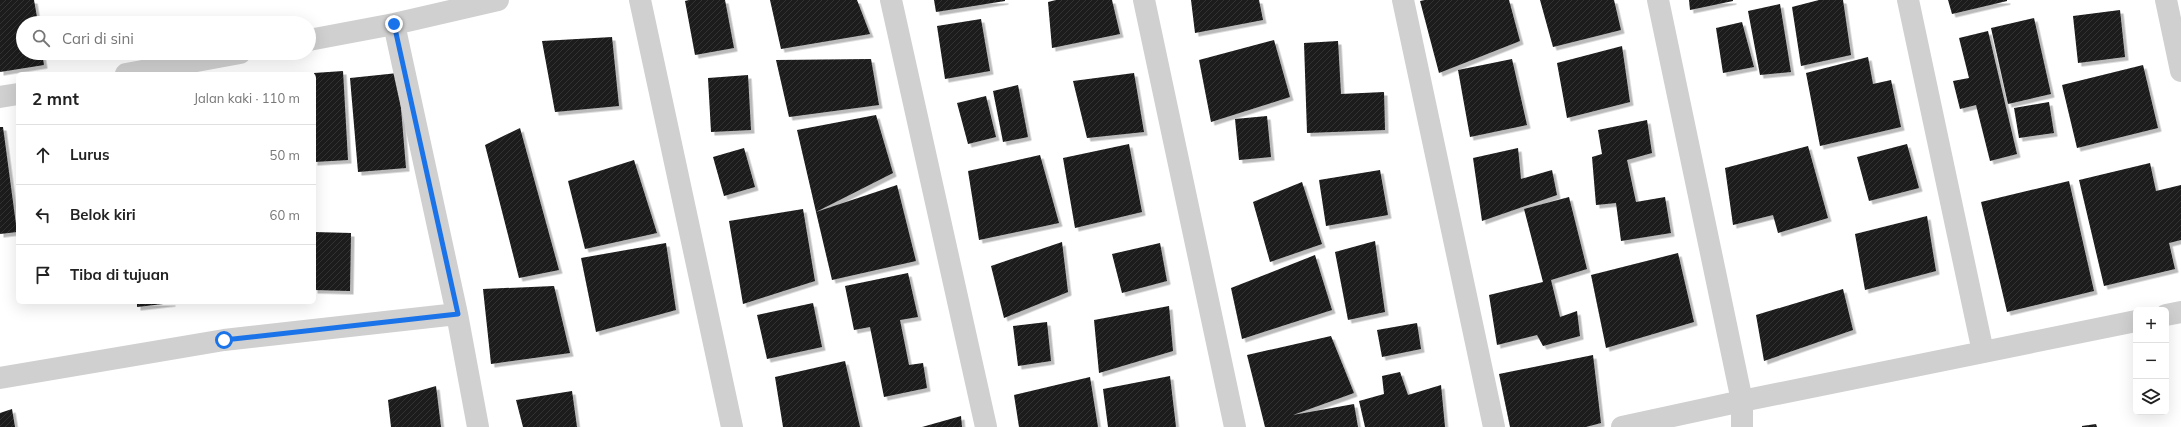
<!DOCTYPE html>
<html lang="id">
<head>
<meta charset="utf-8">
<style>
  :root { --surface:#fff; --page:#f6f6f6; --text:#222; --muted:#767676; --line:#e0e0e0 }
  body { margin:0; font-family:Mulish,sans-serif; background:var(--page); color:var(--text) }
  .controls { position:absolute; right:12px; bottom:12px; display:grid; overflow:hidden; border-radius:6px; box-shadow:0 4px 16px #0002 }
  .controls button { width:36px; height:36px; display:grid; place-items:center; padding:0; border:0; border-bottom:1px solid var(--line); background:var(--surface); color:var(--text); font:20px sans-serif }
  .stop { position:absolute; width:12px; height:12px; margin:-9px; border:3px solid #1a73e8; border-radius:50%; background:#fff }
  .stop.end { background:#1a73e8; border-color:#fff; box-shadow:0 1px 4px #0008 }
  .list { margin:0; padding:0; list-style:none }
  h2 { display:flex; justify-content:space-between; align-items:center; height:52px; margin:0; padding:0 16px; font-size:17px }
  h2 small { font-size:13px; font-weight:400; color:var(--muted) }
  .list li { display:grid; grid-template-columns:26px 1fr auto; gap:12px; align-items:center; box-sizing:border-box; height:60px; padding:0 16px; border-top:1px solid var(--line) }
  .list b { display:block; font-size:15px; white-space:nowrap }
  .list em { font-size:13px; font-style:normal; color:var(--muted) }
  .icon { flex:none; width:22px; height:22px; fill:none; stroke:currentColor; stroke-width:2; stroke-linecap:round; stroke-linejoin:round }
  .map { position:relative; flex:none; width:2181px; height:427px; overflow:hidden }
  .search { position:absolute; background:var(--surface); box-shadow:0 4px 16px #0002; left:16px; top:16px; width:300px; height:44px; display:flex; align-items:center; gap:10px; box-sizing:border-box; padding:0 14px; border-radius:22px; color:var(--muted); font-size:15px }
  .panel { position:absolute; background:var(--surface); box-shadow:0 4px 16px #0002; left:16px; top:72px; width:300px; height:232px; border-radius:6px }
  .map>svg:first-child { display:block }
  .building { fill:url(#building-hatch); filter:url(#shadow) }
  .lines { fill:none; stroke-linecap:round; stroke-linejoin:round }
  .street { stroke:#d0d0d0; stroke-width:22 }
  .route { stroke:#1a73e8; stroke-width:5 }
</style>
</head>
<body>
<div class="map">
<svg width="2181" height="427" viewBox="0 0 2181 427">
  <defs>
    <pattern id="building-hatch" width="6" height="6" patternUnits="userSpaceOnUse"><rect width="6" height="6" fill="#1a1a1a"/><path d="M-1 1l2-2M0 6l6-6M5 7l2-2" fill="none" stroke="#333"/></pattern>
    <filter id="shadow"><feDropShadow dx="3.5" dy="3.5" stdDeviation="0" flood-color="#0004"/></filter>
  </defs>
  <rect width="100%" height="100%" fill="#fff"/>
  <path class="building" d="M0,0h34l4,23h-15v30h19l2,12 -44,7z
    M689,0h36l9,48 -39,7 -10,-54z
    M770,0h87l13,34 -89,15z
    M934,0h71v1l-69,11z
    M1056,0h56l8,34 -68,14 -4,-46z
    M1191,0h68l4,20 -68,13z
    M1425,0h84l11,41 -81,32 -19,-72z
    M1540,0h74l7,30 -68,17z
    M1689,0h44v1l-43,9z
    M1819,0h24l8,55 -50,11 -9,-59z
    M1948,0h59v1l-55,13z
    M1780,4l11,68 -31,3 -12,-64z
    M2120,10l5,47 -47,6 -5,-47z
    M2034,18l17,76 -43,10 -17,-76z
    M981,19l9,52 -45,8 -8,-53z
    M1742,22l12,45 -31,6 -7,-45z
    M1988,31l29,123 -27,7 -14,-56 -16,4 -7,-28 16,-3 -10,-40z
    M612,37l7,69 -64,6 -13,-71z
    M1274,40l16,57 -79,25 -12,-62z
    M1338,41l3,53 43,-2 1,38 -78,3 -3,-90z
    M1622,46l8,56 -63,16 -10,-55z
    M1868,57l5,27 18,-4 10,47 -81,19 -14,-73z
    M871,59l8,46 -90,12 -13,-57z
    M1512,59l15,66 -57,12 -12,-67z
    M2143,65l15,63 -81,20 -15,-63z
    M343,71l5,89 -34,2v-89z
    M398,73l8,95 -48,4 -8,-94z
    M1134,73l10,59 -57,6 -14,-57z
    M748,75l3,55 -40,2 -3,-54z
    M1018,85l10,52 -25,5 -10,-51z
    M986,96l10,41 -28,7 -11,-41z
    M2049,102l5,31 -35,5 -5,-30z
    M876,115l17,58 -77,39 -19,-82z
    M1267,116l4,41 -32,3 -4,-41z
    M1647,120l5,33 -25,7 9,42 29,-5 6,36 -50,8 -5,-38 -20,2 -4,-48 10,-3 -4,-24z
    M0,127h3l14,105 -17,2z
    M520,128l39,142 -40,8 -34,-133z
    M1129,144l13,68 -67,16 -12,-70z
    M1907,144l12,44 -50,13 -12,-44z
    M1808,146l20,72 -50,15 -5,-18 -40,10 -8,-57z
    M744,148l11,39 -31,9 -11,-39z
    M1518,148l3,31 31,-9 5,25 -75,26 -9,-63z
    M1040,155l19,68 -80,17 -11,-69z
    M634,160l23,73 -72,16 -17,-68z
    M2150,163l6,28 25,-6v55l-12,3 6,26 -71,17 -25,-106z
    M1380,170l8,45 -62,11 -7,-46z
    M2069,181l25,110 -87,21 -26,-110z
    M1302,182l20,62 -52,18 -17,-60z
    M897,185l19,76 -84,19 -16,-68z
    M1569,197l18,72 -36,11 9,37 17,-6 3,25 -37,10 -6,-11 -40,10 -8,-50 54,-13 -19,-73z
    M803,209l12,72 -72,23 -14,-83z
    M1927,216l9,55 -71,19 -10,-56z
    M314,232l37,1 -1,58 -36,-1z
    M1375,241l10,71 -37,8 -13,-68z
    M1062,242l6,50 -64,26 -13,-52z
    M666,243l10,67 -80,22 -15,-74z
    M1160,243l7,38 -45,12 -10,-39z
    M1678,253l16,69 -88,26 -15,-73z
    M1315,255l17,55 -90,29 -11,-51z
    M908,273l10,44 -18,3 9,45 14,-2 4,25 -43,9 -14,-70 -16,3 -9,-44z
    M554,286l16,67 -79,11 -8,-75z
    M1843,289l10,41 -89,31 -8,-46z
    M137,302h35v1l-35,4z
    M813,303l9,44 -55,12 -10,-44z
    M1169,306l4,45 -74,22 -5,-53z
    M1047,322l4,39 -33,5 -5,-40z
    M1417,323l4,26 -39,8 -5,-27z
    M1331,336l23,57 -61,22 61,-11 4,23h-93l-18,-72z
    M1593,355l8,68 -15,4h-76l-11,-53z
    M845,361l15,66h-77l-8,-50z
    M1400,372l8,23 33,-10 4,42h-80l-6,-26 25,-7 -2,-18z
    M1170,376l6,51h-68l-5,-38z
    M1090,377l8,50h-79l-5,-32z
    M436,386l5,41h-50l-3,-27z
    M572,391l5,36h-54l-7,-27z
    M12,409l3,18h-15v-14z
    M961,416l1,11h-40z
    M2096,424l1,3h-15v-1z"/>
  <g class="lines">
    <path class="street" d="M640,0l92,427
      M891,0l95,427
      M1144,0l91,427
      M1403,0l91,427
      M1658,0l84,401v26
      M1908,0l75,352
      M2166,0l15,71
      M394,24l63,290 21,113
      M309,40l85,-16 104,-24
      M126,74l114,-21
      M0,97l18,-3
      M2166,315l15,-3
      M0,378l224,-38 233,-26
      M1622,427l120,-26 394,-80"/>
  </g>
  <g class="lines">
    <path class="route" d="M224,340l234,-26 -64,-290"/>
  </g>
</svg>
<div class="controls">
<button>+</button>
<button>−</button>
<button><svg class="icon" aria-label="layers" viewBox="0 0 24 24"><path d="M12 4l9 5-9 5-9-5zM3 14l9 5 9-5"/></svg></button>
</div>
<div class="stop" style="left:224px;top:340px"></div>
<div class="stop end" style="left:394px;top:24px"></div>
<div class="search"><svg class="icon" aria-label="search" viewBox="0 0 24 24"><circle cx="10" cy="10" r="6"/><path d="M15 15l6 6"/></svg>Cari di sini</div>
<section class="panel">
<h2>2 mnt<small>Jalan kaki · 110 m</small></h2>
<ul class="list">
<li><svg class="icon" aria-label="ahead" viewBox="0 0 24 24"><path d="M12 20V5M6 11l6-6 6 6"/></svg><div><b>Lurus</b></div><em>50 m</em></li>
<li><svg class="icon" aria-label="left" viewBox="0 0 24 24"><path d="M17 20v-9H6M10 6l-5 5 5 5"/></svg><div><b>Belok kiri</b></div><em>60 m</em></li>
<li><svg class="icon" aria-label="arrive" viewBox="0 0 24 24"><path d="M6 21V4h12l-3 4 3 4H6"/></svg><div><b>Tiba di tujuan</b></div></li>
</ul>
</section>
</div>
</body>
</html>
